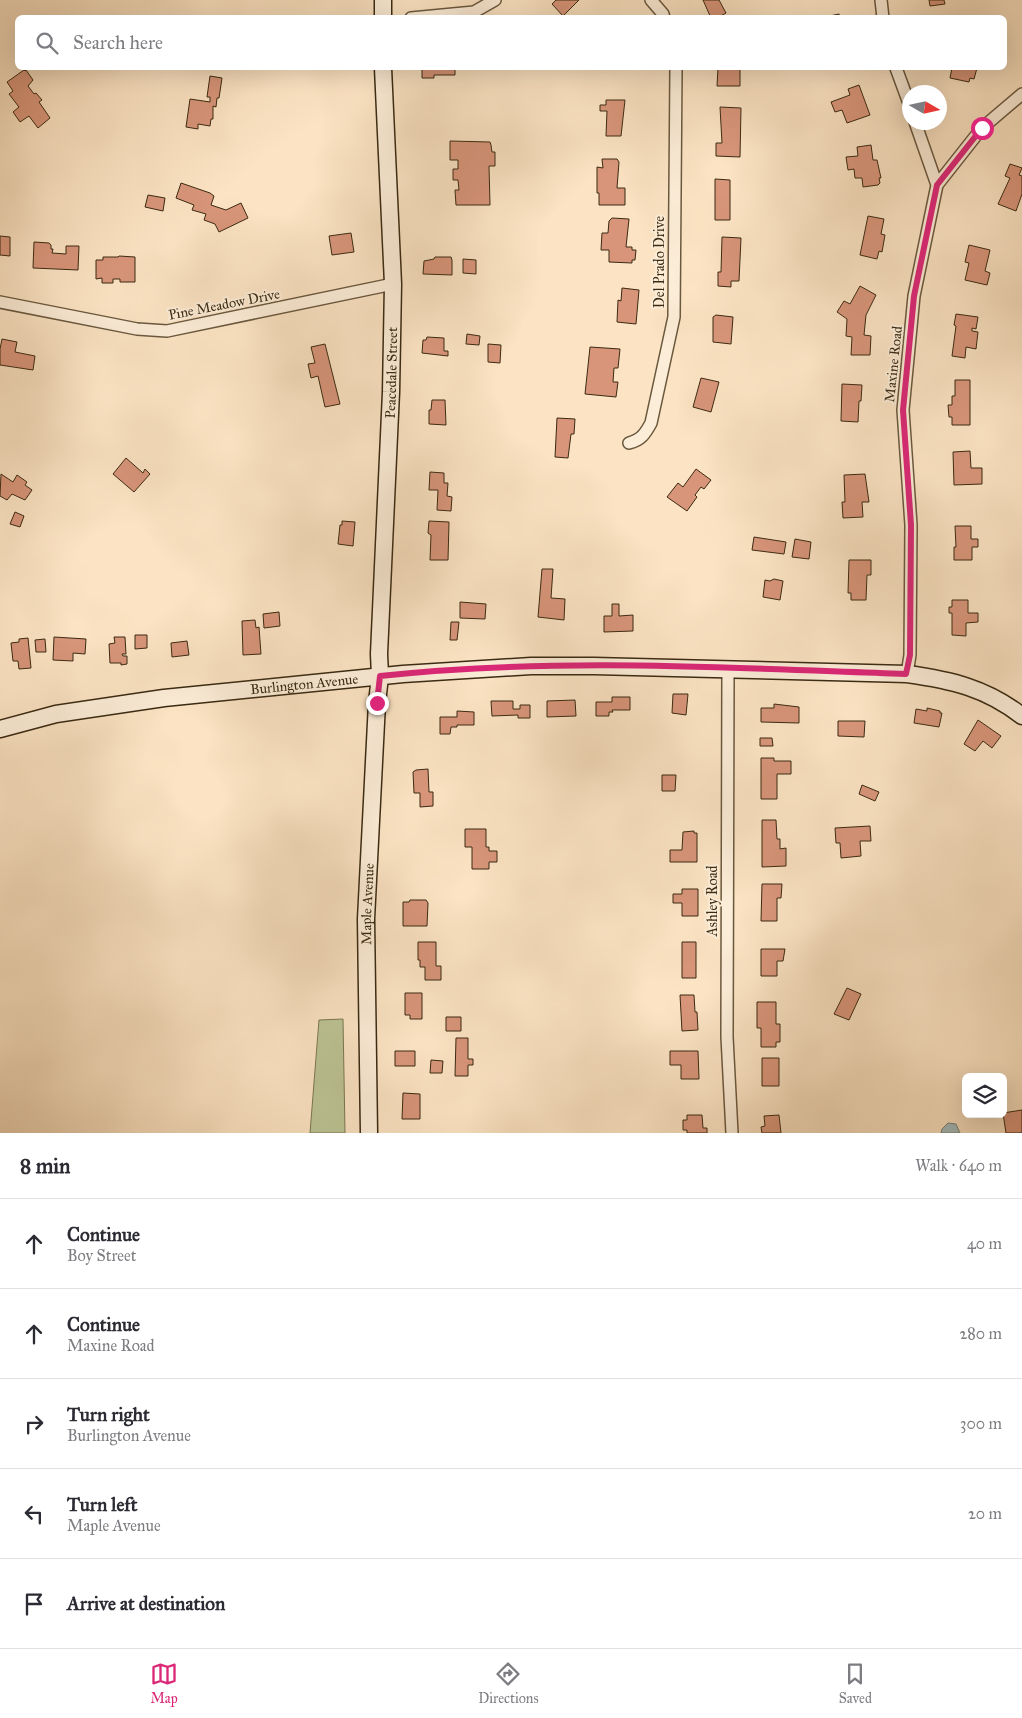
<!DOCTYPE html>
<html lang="en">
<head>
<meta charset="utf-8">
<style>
  :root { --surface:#fff; --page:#f7f7f7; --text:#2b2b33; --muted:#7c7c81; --line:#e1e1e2; --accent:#db2777 }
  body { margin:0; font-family:"IM FELL Great Primer",serif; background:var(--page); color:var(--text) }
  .controls { position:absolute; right:15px; bottom:15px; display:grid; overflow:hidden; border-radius:8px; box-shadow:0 5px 20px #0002 }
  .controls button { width:45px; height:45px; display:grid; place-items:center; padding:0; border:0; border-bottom:1px solid var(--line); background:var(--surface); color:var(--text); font:25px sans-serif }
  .compass { position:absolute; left:902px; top:85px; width:45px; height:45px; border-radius:50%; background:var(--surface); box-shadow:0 5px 20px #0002; rotate:99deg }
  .stop { position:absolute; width:15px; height:15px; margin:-11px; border:4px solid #db2777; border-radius:50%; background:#fff }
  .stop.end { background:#db2777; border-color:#fff; box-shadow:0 1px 5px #0008 }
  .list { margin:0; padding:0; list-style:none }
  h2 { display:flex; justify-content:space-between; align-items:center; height:65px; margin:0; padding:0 20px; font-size:21px }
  h2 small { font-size:16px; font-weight:400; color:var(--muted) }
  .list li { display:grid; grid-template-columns:32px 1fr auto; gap:15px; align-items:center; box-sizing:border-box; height:90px; padding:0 20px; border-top:1px solid var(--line) }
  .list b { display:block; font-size:19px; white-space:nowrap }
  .list p { margin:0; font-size:16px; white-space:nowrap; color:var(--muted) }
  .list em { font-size:16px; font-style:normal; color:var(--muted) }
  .icon { flex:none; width:28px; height:28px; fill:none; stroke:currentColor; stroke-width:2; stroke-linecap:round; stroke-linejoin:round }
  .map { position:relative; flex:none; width:1022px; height:1133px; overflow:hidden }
  .search { position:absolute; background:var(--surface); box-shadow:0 5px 20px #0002; left:15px; right:15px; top:15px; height:55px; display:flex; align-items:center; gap:12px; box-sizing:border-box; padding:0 18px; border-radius:8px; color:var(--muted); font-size:19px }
  .sheet { height:515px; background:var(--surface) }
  nav { display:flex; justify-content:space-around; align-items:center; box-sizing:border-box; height:70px; border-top:1px solid var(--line); background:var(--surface); font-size:14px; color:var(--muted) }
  nav a { display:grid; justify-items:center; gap:2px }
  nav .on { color:var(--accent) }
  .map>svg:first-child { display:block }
  .green { fill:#bcc495; stroke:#7b7754 }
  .water { fill:#a2bcbd; stroke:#788279 }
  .building { fill:#d8957a; stroke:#3a2a12 }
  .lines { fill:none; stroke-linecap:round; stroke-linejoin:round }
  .minor-casing { stroke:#6a583e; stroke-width:14 }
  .secondary-casing { stroke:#3a2a12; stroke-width:19 }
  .minor { stroke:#fcedd8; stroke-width:11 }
  .secondary { stroke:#fcedd8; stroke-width:16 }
  .route { stroke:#db2777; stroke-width:6 }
  .labels { text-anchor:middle; stroke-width:4; stroke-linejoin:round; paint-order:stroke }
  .street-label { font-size:14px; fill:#3a2a12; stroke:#fcedd8 }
</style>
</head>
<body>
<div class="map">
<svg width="1022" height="1133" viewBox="0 0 1022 1133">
  <rect width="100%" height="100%" fill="#fbe3c3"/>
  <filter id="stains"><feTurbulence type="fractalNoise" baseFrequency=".004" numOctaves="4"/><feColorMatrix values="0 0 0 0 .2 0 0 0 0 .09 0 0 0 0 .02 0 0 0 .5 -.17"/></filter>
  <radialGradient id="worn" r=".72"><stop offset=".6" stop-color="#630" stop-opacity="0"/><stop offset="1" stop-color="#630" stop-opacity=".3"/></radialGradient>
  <path class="green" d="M343,1019l2,114h-35l9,-113z"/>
  <path class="water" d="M948,1123l8,1 4,9h-19l1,-4z"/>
  <path class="building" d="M556,0h23l-16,16 -11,-12z
    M703,0h16l7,13 -9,5h-6z
    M929,0h15l1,4 -15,2z
    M839,14l1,4h-20z
    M422,68h33v7h-21v3h-12z
    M718,68h22v18h-23z
    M952,68h25l-3,11 -4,-1 -1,4 -19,-4z
    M24,70l1,1 1,-1 7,10 -5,6 6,8 2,-1 6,7 -3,2 11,16 -12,10 -9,-12 -9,6 -7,-10 6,-5 -10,-13 4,-3 -6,-9z
    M210,76l12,2 -3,20h-2l-1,9 -3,-1v13h-2l-1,7 -12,-2v5l-12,-2 4,-28 20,3v-5h-3z
    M859,85l11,30 -23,8 -5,-13 -7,2 -4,-10 19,-7 -2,-6z
    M606,100h19l-4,36h-15l1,-25h-7v-6h6z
    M720,107l21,1 -1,49 -24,-1v-13h6z
    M450,141l40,1 1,3 1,7h3v14h-6l1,39h-34l-1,-15h4l-1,-10h-5v-11h5v-9h-8z
    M871,145l2,15h4l4,18h-2l1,5 -2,2 -15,2 -1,-9h-7l-1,-9 -6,1 -2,-13 12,-1 -1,-9z
    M602,159h15l2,3 -2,26h8v17h-26v-12h-2v-26l6,1z
    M1010,164l12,4 -3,7 3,1v18l-6,17 -18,-7 12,-26 -5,-2z
    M715,179l15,1v40h-15z
    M181,183l29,10 4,3 -3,9 15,5 15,-7 7,15 -29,14 -4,-8 -11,-4 2,-6 -14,-4 2,-5 -18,-7z
    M148,195l17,3 -2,13 -18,-4z
    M868,216l16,3 -3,15 4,1 -3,17 -3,-1 -2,8 -17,-4z
    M612,218l17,1 -3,28h6v3h4l-1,10h-3v3l-23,-1v-12h-8l1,-17h6l1,-12z
    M351,233l3,19 -22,3 -3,-19z
    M0,236l10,1v19l-10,-1z
    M722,237l19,1 -2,43h-8v6l-13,-1v-14h3z
    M34,242l15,1 2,2v4h2l-1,4 14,1v-8h13l-1,24 -45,-2z
    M969,245l21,5 -5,21 5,2 -3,12 -22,-5 4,-17 -4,-1z
    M119,256l16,1v25h-15v-3h-7v4h-11v-5l-6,1v-19h7v-3h15z
    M435,257h16l1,3v15l-29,-1 1,-13 10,-2z
    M463,259l13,1v14l-13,-1z
    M860,286l16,9 -10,20 -2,20 7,1 -1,19h-19l1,-18 -6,-1 1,-17 -10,-7 7,-11 6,3z
    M622,288l17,2 -3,34 -19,-2 1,-22 3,1z
    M956,314l22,3 -2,12 -4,-1v3l6,1 -2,17 -10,-2 -1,11 -13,-2 4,-30 -2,-1z
    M716,315l17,2 -2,27 -18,-2v-25z
    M467,334l13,2 -1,9 -13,-1z
    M427,337l17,1v13h4v5l-26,-3 1,-13h3z
    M2,339l15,3 -2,10 20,4 -2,14 -33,-5v-16z
    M325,344l15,60 -15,3 -7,-31 -7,2 -3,-14 7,-1 -4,-16z
    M488,344l13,1 -1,18 -12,-1z
    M590,347l30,2 -2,19h-4l-1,14h5l-2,15 -31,-3z
    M701,378l18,4 -8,30 -18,-5z
    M955,380h15v45h-18v-8h-3l-1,-12h4v-9h3z
    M842,384l20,1 -1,16h-2l-1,21 -17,-1z
    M432,400h13l1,25 -17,-1v-14h2z
    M557,418l18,1 -1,15h-3l-3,24 -13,-1z
    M970,451l1,17h11v16l-28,1 -1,-33z
    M126,458l17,15 2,-4 5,5 -16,18 -21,-18z
    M696,469l15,11 -7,9 -3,-2 -6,8 2,2 -10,14 -20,-14 11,-14 5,4z
    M430,472l14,1v10h4l-1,13 5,1 -1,14 -14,-1 1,-20h-9z
    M1,474l12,8 4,-7 10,7 -2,3 7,5 -7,10 -13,-6 -5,6 -7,-4z
    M865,474l4,28h-7l1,15 -20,1 -1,-16h3l-1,-27z
    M15,512l9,4 -4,11 -10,-3z
    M342,521l13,1 -2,24 -15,-2 2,-19h2z
    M429,521l20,1 -1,38h-18l1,-25 -3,-2z
    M955,526h16v13h7v8h-6v13h-18v-13h2z
    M754,537l32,5 -2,12 -32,-4z
    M795,539l16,3 -2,17 -17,-2z
    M849,560h22v15h-4l-1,25h-15v-7h-3z
    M542,569h11l-2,29 14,1 -1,21 -26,-3z
    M774,579l9,2 -3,19 -17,-3 2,-17 5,1z
    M952,600h16v13h10v9l-12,1v13l-14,-1v-22h-3v-6h3z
    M460,602l26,2 -1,15 -25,-1z
    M612,604h7v12l14,-1v16l-29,1v-16h8z
    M279,612l1,14 -16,2 -1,-14z
    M255,620l1,8 3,-1 2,27 -18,1 -1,-34z
    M451,622h8l-2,18h-7z
    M135,635h12v13l-12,1z
    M54,637l32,2 -1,15 -12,-1v8l-20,-1z
    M114,637h11l1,17h-4l1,2h4v8l-6,1v-2h-11l-1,-19 6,-1z
    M28,638l3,30 -12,1 -1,-8h-5l-2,-18 8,-1v-3z
    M45,639l1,13h-10l-1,-12z
    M187,641l2,14 -17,2 -1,-14z
    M673,694h15l-2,21 -14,-2z
    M612,697h18v13h-18l1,2h-4v4h-13v-14h16z
    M575,700l1,16 -29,1v-16z
    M491,701h22v8h7v-4h10v13h-12v-3l-26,1z
    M774,704l25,3v16l-38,-1v-14h13z
    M927,708l13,3v2h2l-3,14 -25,-4 2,-14 11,2z
    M457,711l17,1v13h-17v2h-6l-1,7h-10v-17h17z
    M978,720l23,16 -9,12 -9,-7 -8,10 -11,-7z
    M838,721h27l-1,16 -26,-1z
    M760,738h12l1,8h-13z
    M761,758h13v3h17v13h-14v25h-16z
    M428,769l1,23h4v14l-13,1v-14h-6l-1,-21 3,-2z
    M662,775h14l-1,16h-13z
    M862,785l17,7 -4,9 -16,-7z
    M762,820h14l1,19h3v10l6,-1v18l-24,1z
    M870,826l1,15h-11l1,15 -20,2 -1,-15h-4l-1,-15z
    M465,829h21v18h3v4h8v11h-8v7h-17v-22h-7z
    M694,831v2h3v29h-27v-12h12l1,-18z
    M762,884h20l-1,14h-4v23h-16z
    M682,889h16v27h-16v-13h-9v-9h9z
    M410,900h16l2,3 -1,23h-24v-24h6z
    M418,942h18v24h5v14h-16v-13h-5v-7h-2z
    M682,942h14v36h-14z
    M761,949h24l-2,12h-6v15h-16z
    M847,988l14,6 -12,26 -15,-6z
    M405,993h17v26h-12v-4h-5z
    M680,995h14l1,17h2l1,18 -16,1z
    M757,1002h19v22h4v18h-4v5h-15v-19h-4z
    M446,1017h15v14h-15z
    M456,1038h12v21h5v6h-5v11h-13z
    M395,1051h20v15h-20z
    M670,1051h28l1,28h-18v-14h-11z
    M762,1058h17v28h-17z
    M431,1060l12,1 -1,12h-12z
    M403,1093l17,1v25h-18z
    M1022,1110v23h-16l-3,-20z
    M687,1115h15l1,13h4v5h-20v-3h-4v-10h4z
    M779,1115l2,18h-19l-1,-6 4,-1 -1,-10z"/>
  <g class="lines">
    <defs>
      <path id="minor" d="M651,0l12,14 1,4
        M881,0l2,18
        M411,18l63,-6 21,-12
        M896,68l14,38
        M937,185l45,-57 40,-34
        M0,302l137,27 30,2 226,-47
        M629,443c12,-3 16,-9 22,-20l23,-106 2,-249
        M728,669l-1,368 5,96
        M907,674l3,-19 1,-130 -8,-115 11,-114 23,-111 -22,-63"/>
      <g id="secondary">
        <path d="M383,18v-18"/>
        <path id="s1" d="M0,729l56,-15 108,-16 239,-24 128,-8h63l313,8c44,6 79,14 115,42"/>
        <path id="s2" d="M369,1133l-3,-214 11,-216 3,-27 -1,-22 12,-262 2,-108 -10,-216"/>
      </g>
    </defs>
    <use href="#minor" class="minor-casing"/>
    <use href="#secondary" class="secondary-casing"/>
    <use href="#minor" class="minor"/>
    <use href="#secondary" class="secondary"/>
  </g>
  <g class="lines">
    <path class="route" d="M377,703l3,-27c175,-19 352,-8 526,-2l4,-19 1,-130 -8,-115 11,-114 23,-111 45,-57"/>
  </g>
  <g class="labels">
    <g class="street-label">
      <text transform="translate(659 262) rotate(-90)" y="5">Del Prado Drive</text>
      <text transform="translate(224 304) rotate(-11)" y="5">Pine Meadow Drive</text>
      <text transform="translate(893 364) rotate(-84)" y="5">Maxine Road</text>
      <text dy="5" stroke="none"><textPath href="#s2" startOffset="761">Peacedale Street</textPath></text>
      <text dy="5" stroke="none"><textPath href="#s1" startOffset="308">Burlington Avenue</textPath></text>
      <text transform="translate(712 901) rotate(-90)" y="5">Ashley Road</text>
      <text dy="5" stroke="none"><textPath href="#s2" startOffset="229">Maple Avenue</textPath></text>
    </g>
  </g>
  <rect width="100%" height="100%" filter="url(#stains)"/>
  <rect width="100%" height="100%" fill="url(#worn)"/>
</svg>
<div class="controls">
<button><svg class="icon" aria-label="layers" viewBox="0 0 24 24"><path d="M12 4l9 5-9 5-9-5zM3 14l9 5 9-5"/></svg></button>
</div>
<svg class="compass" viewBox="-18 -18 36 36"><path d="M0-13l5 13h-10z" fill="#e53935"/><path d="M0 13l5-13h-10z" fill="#7c7c81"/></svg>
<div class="stop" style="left:982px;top:128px"></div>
<div class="stop end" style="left:377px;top:703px"></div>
<div class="search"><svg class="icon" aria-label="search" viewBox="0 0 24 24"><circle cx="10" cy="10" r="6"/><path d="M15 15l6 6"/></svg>Search here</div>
</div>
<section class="sheet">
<h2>8 min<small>Walk · 640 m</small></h2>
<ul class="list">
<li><svg class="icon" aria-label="ahead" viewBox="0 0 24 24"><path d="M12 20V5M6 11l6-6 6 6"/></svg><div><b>Continue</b><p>Boy Street</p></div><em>40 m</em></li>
<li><svg class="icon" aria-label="ahead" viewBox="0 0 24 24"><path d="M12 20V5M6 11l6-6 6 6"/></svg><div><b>Continue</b><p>Maxine Road</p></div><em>280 m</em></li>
<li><svg class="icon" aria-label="right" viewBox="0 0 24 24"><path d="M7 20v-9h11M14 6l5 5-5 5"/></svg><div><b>Turn right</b><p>Burlington Avenue</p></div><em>300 m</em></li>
<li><svg class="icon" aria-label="left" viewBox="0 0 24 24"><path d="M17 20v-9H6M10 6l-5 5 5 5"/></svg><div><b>Turn left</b><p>Maple Avenue</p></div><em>20 m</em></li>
<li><svg class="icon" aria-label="arrive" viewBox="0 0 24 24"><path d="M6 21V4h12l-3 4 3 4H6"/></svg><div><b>Arrive at destination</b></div></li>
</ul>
</section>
<nav>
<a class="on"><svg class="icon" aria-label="map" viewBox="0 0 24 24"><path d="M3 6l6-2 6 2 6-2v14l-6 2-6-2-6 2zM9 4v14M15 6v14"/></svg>Map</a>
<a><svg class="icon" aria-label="directions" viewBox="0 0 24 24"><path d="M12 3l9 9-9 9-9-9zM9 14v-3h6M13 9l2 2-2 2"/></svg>Directions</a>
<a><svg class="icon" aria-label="saved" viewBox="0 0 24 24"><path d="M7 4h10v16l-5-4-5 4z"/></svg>Saved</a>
</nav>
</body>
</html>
